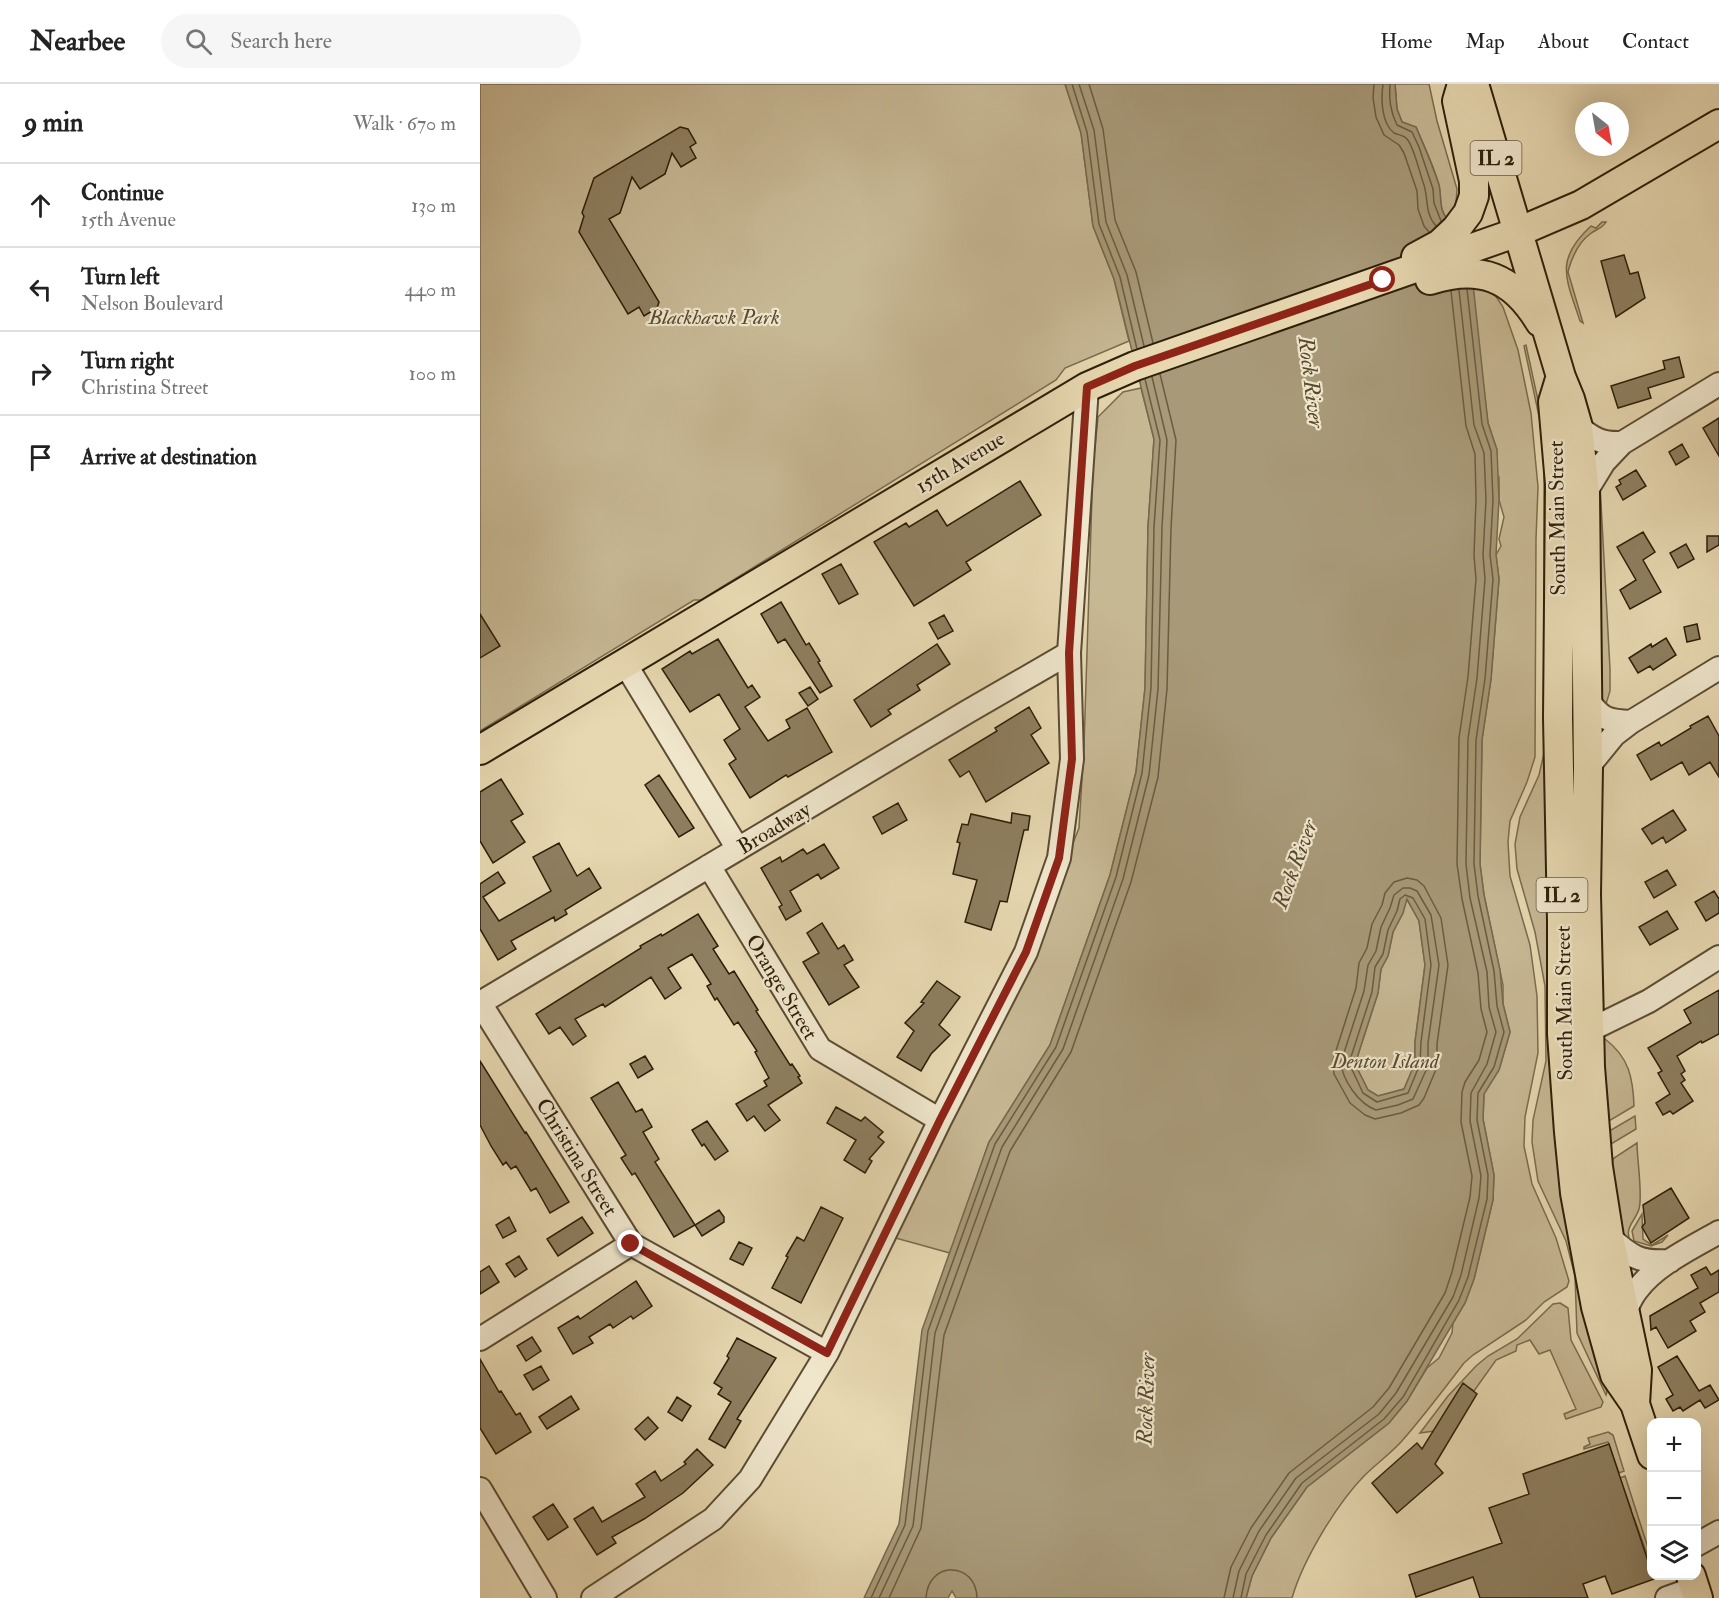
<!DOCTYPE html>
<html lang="en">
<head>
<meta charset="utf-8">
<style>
  :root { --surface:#fff; --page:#f6f6f6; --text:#222; --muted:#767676; --line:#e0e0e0 }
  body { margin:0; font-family:"IM FELL Double Pica",serif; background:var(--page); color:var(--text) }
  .controls { position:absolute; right:18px; bottom:18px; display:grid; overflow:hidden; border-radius:12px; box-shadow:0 6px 24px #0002 }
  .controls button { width:54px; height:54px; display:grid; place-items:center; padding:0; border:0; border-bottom:2px solid var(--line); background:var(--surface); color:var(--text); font:30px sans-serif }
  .compass { position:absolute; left:1095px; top:18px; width:54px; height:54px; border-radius:50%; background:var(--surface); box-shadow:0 6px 24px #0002; rotate:149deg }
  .stop { position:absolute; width:18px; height:18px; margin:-14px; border:4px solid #8f2418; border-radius:50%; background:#fff }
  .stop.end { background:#8f2418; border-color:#fff; box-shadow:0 2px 6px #0008 }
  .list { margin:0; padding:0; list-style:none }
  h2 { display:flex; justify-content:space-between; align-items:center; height:78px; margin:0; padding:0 24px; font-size:26px }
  h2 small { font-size:20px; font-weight:400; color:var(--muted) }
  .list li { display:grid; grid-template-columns:39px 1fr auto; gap:18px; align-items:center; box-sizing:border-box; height:84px; padding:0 24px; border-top:2px solid var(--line) }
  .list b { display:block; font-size:22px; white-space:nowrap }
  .list p { margin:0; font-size:20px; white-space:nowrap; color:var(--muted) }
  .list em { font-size:20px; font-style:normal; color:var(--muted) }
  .icon { flex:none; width:33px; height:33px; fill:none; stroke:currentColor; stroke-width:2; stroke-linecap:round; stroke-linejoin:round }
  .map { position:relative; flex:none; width:1239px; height:1514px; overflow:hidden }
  header { display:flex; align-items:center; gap:36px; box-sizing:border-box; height:84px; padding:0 30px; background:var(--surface); border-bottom:2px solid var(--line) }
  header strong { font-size:28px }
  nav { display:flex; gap:33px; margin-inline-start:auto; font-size:21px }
  .search { width:420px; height:54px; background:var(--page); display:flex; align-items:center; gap:15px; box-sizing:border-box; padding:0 21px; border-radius:33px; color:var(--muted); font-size:22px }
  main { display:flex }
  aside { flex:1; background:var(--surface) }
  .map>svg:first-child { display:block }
  .green { fill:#c7b894; stroke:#7a6b4e; stroke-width:1.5 }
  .water { fill:#a89978; stroke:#77684b; stroke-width:1.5; fill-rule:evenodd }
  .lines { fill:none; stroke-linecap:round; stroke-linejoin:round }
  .shore { stroke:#6a5c40; stroke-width:1.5 }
  .building { fill:#8e7f60; stroke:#2d1e08; stroke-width:1.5 }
  .minor-casing { stroke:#5c4c32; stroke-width:26 }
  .major-casing { stroke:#2d1e08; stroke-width:32 }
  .minor { stroke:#efe6cc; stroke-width:22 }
  .major { stroke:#e7d8b1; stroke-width:28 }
  .route { stroke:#8f2418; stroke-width:8 }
  .labels { text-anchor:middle; stroke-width:4.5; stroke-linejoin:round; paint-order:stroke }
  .shield { fill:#efe6cc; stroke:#675a43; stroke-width:1.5 }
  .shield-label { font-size:20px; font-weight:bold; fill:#2d1e08 }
  .park-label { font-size:21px; font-style:italic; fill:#5b4c32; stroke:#efe6cc }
  .street-label { font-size:21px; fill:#2d1e08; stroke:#efe6cc }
  .water-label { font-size:22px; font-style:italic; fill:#58492f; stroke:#efe6cc }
</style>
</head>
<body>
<header>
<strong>Nearbee</strong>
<div class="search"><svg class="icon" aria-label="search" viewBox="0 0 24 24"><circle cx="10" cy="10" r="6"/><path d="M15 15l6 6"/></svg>Search here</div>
<nav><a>Home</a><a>Map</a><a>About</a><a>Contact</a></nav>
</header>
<main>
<aside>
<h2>9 min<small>Walk · 670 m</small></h2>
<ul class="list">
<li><svg class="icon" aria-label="ahead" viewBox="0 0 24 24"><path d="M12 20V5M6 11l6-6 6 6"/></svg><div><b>Continue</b><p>15th Avenue</p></div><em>130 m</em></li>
<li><svg class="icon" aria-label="left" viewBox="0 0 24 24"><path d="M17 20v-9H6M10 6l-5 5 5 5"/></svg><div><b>Turn left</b><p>Nelson Boulevard</p></div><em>440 m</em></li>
<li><svg class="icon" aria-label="right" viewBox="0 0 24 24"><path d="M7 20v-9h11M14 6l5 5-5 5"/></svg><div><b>Turn right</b><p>Christina Street</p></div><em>100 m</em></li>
<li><svg class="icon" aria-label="arrive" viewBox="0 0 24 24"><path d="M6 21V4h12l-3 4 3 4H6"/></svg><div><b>Arrive at destination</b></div></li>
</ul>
</aside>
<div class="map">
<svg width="1239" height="1514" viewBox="0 0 1239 1514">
  <rect width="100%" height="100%" fill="#e7d8b1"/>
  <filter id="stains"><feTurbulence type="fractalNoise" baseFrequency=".00333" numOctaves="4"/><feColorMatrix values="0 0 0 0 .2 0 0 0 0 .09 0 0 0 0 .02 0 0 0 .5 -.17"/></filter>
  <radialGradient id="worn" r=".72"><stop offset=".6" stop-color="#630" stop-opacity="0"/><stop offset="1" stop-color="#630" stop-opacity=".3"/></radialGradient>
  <path class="green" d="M0,0h585l16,49 12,93 21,53 15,62 -64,27 -9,12 -355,220h-7l-214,131z
    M915,0h34l8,37 20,68 -1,15 -7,17c-11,-11 -7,-22 -10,-36 -5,-19 -15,-39 -23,-58l-14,-5 -5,-13z
    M1122,138h4c-4,7 -10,7 -16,12 -11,8 -17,21 -21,34l-1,4 15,51 -3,-2c-14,-43 -26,-61 11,-95l5,2z
    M993,200l22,11 8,12 15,43 13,63 7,74 -2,52 -1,218 -8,25 -17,39 -2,21 2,34 20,69 7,51 1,57 -13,64 -1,29 8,38 24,54 13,43 -2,6 -23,15 -18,18 -53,35 -9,8c-20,26 -41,54 -63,79 -11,12 -25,22 -37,34 -28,29 -61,84 -72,122h-46l6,-22 19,-38 36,-51 82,-64 18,-22 20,-33 12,-10 13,-25 1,-10 12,-20 9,-24 19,-79 1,-25 -11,-56 1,-26 15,-23 11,-38 -7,-28v-19l-19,-90 -4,-31 2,-124 9,-61 8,-100 -3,-24 5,-9 -2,-7 5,-22 -5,-17v-23l-4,-2 2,-25 -9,-27 -15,-123z
    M1046,261l15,69 63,964 3,14 -1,3 -29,-62 -2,-57 -9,-35 -28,-60 -6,-39 1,-22 13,-59 -1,-75 -10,-54 -18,-63 -2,-25 5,-27 19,-42 5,-22v-289l-4,-43 -16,-75z
    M661,304l13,51 -6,88 -3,161 -9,84 -26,103 -60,170 -61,97 -39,111 -58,-16 158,-337 29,-72 5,-82 9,-281 5,-48 25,-25z
    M1120,401l10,184v22l-4,13 -4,-3 -8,-18v-186z
    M926,814l13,23 6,44 -10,77v22l-11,25 -26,7 -10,-6 -13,-26 23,-71 3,-24 7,-13 5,-24 10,-19z
    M1125,955c24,18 28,39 29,67l-25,15 -7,-3v-76z
    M1155,1032l1,13 -25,15 -4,-5 4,-9z
    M1157,1059c0,17 6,52 2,66 -4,13 -16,19 -8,34l-8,-4 -16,-70 7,-11z
    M1162,1130l1,25 9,6 16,-10 -6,7 -11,4 -17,-5 -2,-10z
    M1080,1219l8,5 3,32 32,62 -2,5 -35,12 -2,-5 12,-5 -26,-59 -11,4 -9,-14 -13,5 -1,6 -20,9 -22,31 -11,-7 -29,47 -14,2 28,-37 28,-30 12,-10 29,-17 36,-35z
    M1128,1348l5,3 11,36 -5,2 -11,-31 -24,7v-2l6,-3 -2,-6z
    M1145,1392l26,81v8l-17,-47 -8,3 5,-12 -11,-31z"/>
  <path class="water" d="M585,0h330l2,25 5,13 14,5c8,19 17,39 23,58 3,14 -1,25 10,36l24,63 15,139 9,27 2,50 -3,55 3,24 -8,100 -9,61 -2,124 4,31 16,75 3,34 7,28 -11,38 -15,24 -1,25 11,56 -1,25 -19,79 -9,24 -58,98 -18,22 -82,64 -36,51 -19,38 -6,22h-290l-4,-7 -4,7h-84l35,-74 23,-194 67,-188 61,-97 60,-170 26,-103 9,-84 3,-161 6,-88 -40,-160 -21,-53 -12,-93zM927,815l12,22 6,44 -10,77v21l-11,26 -26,7 -10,-6 -13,-26 23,-71 3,-24 7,-13 5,-24 10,-19z"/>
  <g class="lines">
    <path class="shore" d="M592,0l15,48 12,92 21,53 17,72
      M599,0l15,46 12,92 21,53 17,71
      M609,0l14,45 12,91 21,52 17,71
      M894,0l-1,14 3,19 8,18 15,10 5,8 13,38 1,18 6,17 5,6
      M903,0c-2,14 -2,39 11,49 4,2 10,2 13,6 7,8 12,32 16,43 6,15 1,31 13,44
      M910,0c-1,15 0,27 7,41l15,7 7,15 14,42 1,14 7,18
      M927,794l10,2 7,6 17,32 7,47 -11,79v23l-13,31 -5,7 -18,8 -26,6 -10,-4 -15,-12 -16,-29 -1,-14 23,-72 3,-25 8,-15 5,-24 10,-19 3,-12 9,-11z
      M923,804h7l7,3 14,24 8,50 -11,78v23l-15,33 -15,6 -22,5c-17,-6 -34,-30 -35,-48l23,-71 4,-26 8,-14 5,-24 9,-19 4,-13z
      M925,811l8,3 12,21 6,46 -10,77 -1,22 -12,29 -31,9 -14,-9 -14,-30 23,-71 3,-25 8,-13 5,-24 9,-19 3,-12z
      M391,1514l34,-73 23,-194 67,-187 61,-97 60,-170 26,-104 9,-85 3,-161 6,-87 -15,-61
      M399,1514l34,-72 22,-193 67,-186 61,-98 60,-170 26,-104 9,-86 4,-162 5,-87 -15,-63
      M409,1514l32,-70 23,-193 66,-184 61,-99 60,-170 27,-105 9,-88 4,-161 5,-88 -16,-66
      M446,1514c2,-38 50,-37 51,0
      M744,1514l7,-31 20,-39 38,-55 84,-66 16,-19 56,-95 7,-21 18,-75 2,-21 -11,-54 1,-30 3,-10 14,-22 8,-28 -6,-23 -3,-36 -16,-74 -5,-35 2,-126 9,-61 8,-98 -2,-24 2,-55 -1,-46 -9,-28 -15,-135
      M753,1514l6,-27 20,-40 37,-53 83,-64 17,-21 57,-96 8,-22 18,-77 2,-22 -11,-55 1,-28 16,-29 9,-32 -7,-25 -2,-35 -17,-74 -4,-34 2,-125 9,-61 8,-99 -2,-24 3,-55 -2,-47 -10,-28 -15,-135
      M761,1514l5,-24 20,-39 36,-52 82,-64 19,-22 56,-97 9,-23 19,-78 1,-24 -11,-55 1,-27 16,-26 10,-35 -7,-26 -3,-35 -16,-75 -4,-32 2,-124 9,-61 8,-100 -3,-24 3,-55 -2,-49 -9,-27 -15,-135"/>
  </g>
  <path class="building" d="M200,43l8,2 8,14 -6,4 6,11 -15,9 -9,-14 -7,21 -25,15 -8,-12 -12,36 -11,6 50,83 -2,6 -13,8 -5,-9 -11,7 -49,-82 5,-16 -2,-3 12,-35z
    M1144,171l6,19 8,-2 7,26 -29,19 -15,-56z
    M1199,273l5,20 -36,11 3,10 -33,10 -7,-22 54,-17 -2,-8z
    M1239,334v38l-16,-28z
    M1202,360l7,13 -13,8 -7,-13z
    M1156,386l10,16 -23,14 -7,-13 5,-3 -2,-4z
    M540,397l21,34 -75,47 5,8 -57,36 -40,-64 32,-19 3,4 28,-17 10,16z
    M1163,448l12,20 -12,8 18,32 -31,17 -10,-19 16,-10 -19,-33z
    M1227,452h12v9l-12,7z
    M1206,460l8,15 -16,9 -8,-15z
    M361,480l17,30 -19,10 -17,-30z
    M301,518l25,43 3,-2 11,18 -2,1 14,24 -12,7 -35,-54 -7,4 -17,-29z
    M0,530l20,32 -20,12z
    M464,531l9,16 -15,8 -9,-16z
    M1217,540l3,15 -13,3 -3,-15z
    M1186,554l10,17 -23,15 -3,-4 -12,7 -9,-15 22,-14 1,3z
    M238,555l30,49 4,-3 8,12 -15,10 23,34 22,-13 -4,-8 21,-12 25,44 -44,25 -2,-2 -36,23 -21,-34 7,-5 -12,-19 16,-11 -21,-35 -29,18 -28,-43 28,-18 2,3z
    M457,560l13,20 -33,21 3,5 -32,20 3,4 -20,13 -17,-27z
    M330,603l8,12 -10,7 -9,-13z
    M549,623l12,21 -10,7 18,28 -63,39 -17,-31 -9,6 -11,-17 48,-29 -2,-3z
    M1228,632l11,20v41l-9,-15 -21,13 -7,-13 -31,18 -14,-25 22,-13 2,4 30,-18 -1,-2z
    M179,691l35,53 -15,9 -34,-52z
    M21,695l22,35 -12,7 14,21 -32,21 -13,-22v-49z
    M418,719l9,17 -25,14 -9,-17z
    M1193,726l13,20 -20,13 -3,-6 -11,7 -10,-15z
    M532,729l18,3 -2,14h-4l-17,72 -7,-1 -9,29 -26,-8 12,-42 -24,-6 7,-31 -3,-1 5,-18 6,1 3,-11 40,9z
    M79,759l18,33 12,-8 12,20 -36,22 2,4 -12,7 -1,-4 -43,24 5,8 -18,11 -18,-31v-45l18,-12 7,11 -22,14 16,24 52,-30 -18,-34z
    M344,760l15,24 -18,11 -3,-5 -28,17 11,20 -15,9 -7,-13 3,-2 -21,-37 19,-11 2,5 21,-13 4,5z
    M1187,786l9,15 -22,13 -9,-16z
    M1234,807l5,8v14l-13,8 -11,-19z
    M1187,827l11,18 -28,16 -11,-18z
    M218,830l20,32 -5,3 16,25 5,-3 24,39 -2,1 34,54 2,-1 8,12 -2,1 4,6 -34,22 12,15 -15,11 -11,-15 -7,5 -11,-17 31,-18 -3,-5 5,-3 -14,-26 2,-1 -19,-29 -4,3 -17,-27 -2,2 -8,-14 4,-2 -19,-30 -24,14 13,20 -16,11 -14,-22 -46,30 -2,-3 -28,15 11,17 -13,9 -13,-18 -11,7 -13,-20 105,-66 -1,-2 21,-12 1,2z
    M342,839l16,26 6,-4 9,15 -9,5 15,22 -30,18 -26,-43 16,-9 -12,-20z
    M457,897l23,16 -21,28 11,10 -19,19 -10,17 -24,-14 17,-26 -9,-8 19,-20 -3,-1z
    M1239,906v44l-17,9 -1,-2 -24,15 8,15 -4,3 4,6 -4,3 12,18 -20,13 -3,-3 -7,4 -7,-12 14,-9 -12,-21 4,-2 -14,-23 43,-25 -7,-13z
    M165,972l8,13 -15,9 -8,-14z
    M0,977l45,72 1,-1 43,70 -19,11 -14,-25 -5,3 -15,-25 -5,3 -5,-7 -3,3 -12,-19 -11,-21z
    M138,998l18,30 6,-3 10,18 -9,5 16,27 -4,3 40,63 -21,12 -39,-64 -3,2 -11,-17 5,-3 -35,-57z
    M356,1023l25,14 4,-4 18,15 -5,5 6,5 -15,17 3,2 -7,12 -21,-13 12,-20 -29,-17z
    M227,1037l21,30 -13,9 -11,-16 -2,2 -10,-16z
    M1191,1104l18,30 -38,25 -9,-16 3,-4 -2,-18z
    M341,1123l22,11 -42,85 -29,-15 16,-31 -2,-1 11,-19 7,4z
    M239,1126l5,7v5l-22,14 -7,-11z
    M29,1133l7,14 -13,7 -7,-13z
    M102,1133l11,16 -35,23 -11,-17z
    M259,1158l13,6 -9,17 -13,-6z
    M39,1172l8,13 -12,8 -9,-13z
    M9,1182l10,16 -19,12v-22z
    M1226,1183l5,8 8,-5v22l-19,11 5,9 -15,9 6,10 -28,17 -12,-21 -5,3 -1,-14 48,-28 -7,-13z
    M156,1197l16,25 -19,13 -2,-3 -18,12 -3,-4 -21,13 4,6 -20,11 -15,-26 20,-12 2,3z
    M52,1253l9,14 -15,10 -9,-15z
    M257,1254l39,20 -39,61 4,2 -16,27 -16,-9 22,-37 -13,-8 4,-6 -8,-5 15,-25 -2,-2z
    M1197,1272l22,35 11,-6 9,15 -14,8 -5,-8 -17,11 -3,-4 -7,4 -7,-12 7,-4 -15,-28z
    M0,1275l19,33 2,-1 15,24 4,-2 11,19 -35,22 -16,-26z
    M61,1282l8,14 -16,10 -9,-15z
    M983,1299l14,11 -42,70 8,9 -46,40 -25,-30 45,-40 5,6z
    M91,1312l8,13 -32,20 -8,-12z
    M197,1313l14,9 -9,15 -14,-9z
    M168,1333l10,11 -13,12 -10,-11z
    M1129,1360l45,135 -42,15 -7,-18 -22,8 5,14h-108l-7,-21 -57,20 -7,-22 93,-32 -13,-35 40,-14 -6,-20z
    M217,1365l16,16 -30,28 -39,26 -32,18 4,6 -19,12 -23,-36 19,-12 9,15 43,-25 -9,-13 19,-13 6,10 25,-17 -2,-2z
    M73,1420l15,23 -20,13 -15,-23z"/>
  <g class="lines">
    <defs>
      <path id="minor" d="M1098,343c16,12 23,17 44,16
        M1105,409l19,-31 18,-19 97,-59
        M144,578l114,187
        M1107,615c14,20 20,22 44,23
        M1108,683l26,-32 17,-13 88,-54
        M229,782l111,183 120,71
        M0,919l487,-291 102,-59
        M0,919l151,241 196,109
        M1096,948l12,-1 61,-30 70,-44
        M1129,1153c22,20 31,26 61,24
        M1145,1226c4,-6 7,-14 12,-20 18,-25 56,-43 82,-58
        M0,1255l151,-95
        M0,1405l65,109
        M1216,1461l23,-13
        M113,1514l120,-79 37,-40 77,-126 113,-233 86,-168 33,-94 13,-99 -3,-106 18,-266
        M1187,1514l28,-10"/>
      <path id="major" d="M994,0l87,293 9,22 8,28 7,66 3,274 -2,127 4,173 8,100 11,70 28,133 -2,34
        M936,173l24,-13 16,-15 12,-16 6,-17v-15l-17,-80 5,-17
        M950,196c50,-16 83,-3 110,42
        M1080,295l-7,23 7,82 -2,234 4,203v113l7,98 6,61 21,114 19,68 20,29 17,51
        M0,666l607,-363 48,-21 383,-134 63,-27 138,-81
        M1211,1492l7,22"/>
    </defs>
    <use href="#minor" class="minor-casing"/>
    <use href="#major" class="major-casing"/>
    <use href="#minor" class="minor"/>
    <use href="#major" class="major"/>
  </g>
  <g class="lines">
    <path class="route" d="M151,1160l196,109 113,-233 86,-168 33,-94 13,-99 -3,-106 18,-266 48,-21 248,-86"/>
  </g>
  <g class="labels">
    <g class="shield">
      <rect x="990.5" y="57" width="51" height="34" rx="4.5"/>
      <rect x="1056.5" y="794" width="51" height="34" rx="4.5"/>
    </g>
    <g class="shield-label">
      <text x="1016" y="81">IL 2</text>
      <text x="1082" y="818">IL 2</text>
    </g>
    <g class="park-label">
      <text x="234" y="240">Blackhawk Park</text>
      <text x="905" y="984">Denton Island</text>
    </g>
    <g class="street-label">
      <text transform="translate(480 378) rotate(-31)" y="7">15th Avenue</text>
      <text transform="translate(1077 434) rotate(-91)" y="7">South Main Street</text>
      <text transform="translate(294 744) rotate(-31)" y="7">Broadway</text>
      <text transform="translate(302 903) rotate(59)" y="7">Orange Street</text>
      <text transform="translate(1084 919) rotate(-91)" y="7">South Main Street</text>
      <text transform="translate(97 1073) rotate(58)" y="7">Christina Street</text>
    </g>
    <g class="water-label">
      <text transform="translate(832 298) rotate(83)" y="8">Rock River</text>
      <text transform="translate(814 780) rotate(-70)" y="8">Rock River</text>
      <text transform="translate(665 1315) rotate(-88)" y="8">Rock River</text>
    </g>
  </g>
  <rect width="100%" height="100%" filter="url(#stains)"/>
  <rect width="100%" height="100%" fill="url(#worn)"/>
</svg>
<div class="controls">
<button>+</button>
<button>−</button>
<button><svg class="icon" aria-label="layers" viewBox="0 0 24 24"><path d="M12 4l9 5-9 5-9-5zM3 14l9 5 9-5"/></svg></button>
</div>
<svg class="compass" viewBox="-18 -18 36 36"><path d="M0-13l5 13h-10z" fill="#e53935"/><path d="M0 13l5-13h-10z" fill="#767676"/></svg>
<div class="stop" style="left:903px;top:196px"></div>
<div class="stop end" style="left:151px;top:1160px"></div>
</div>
</main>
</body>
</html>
